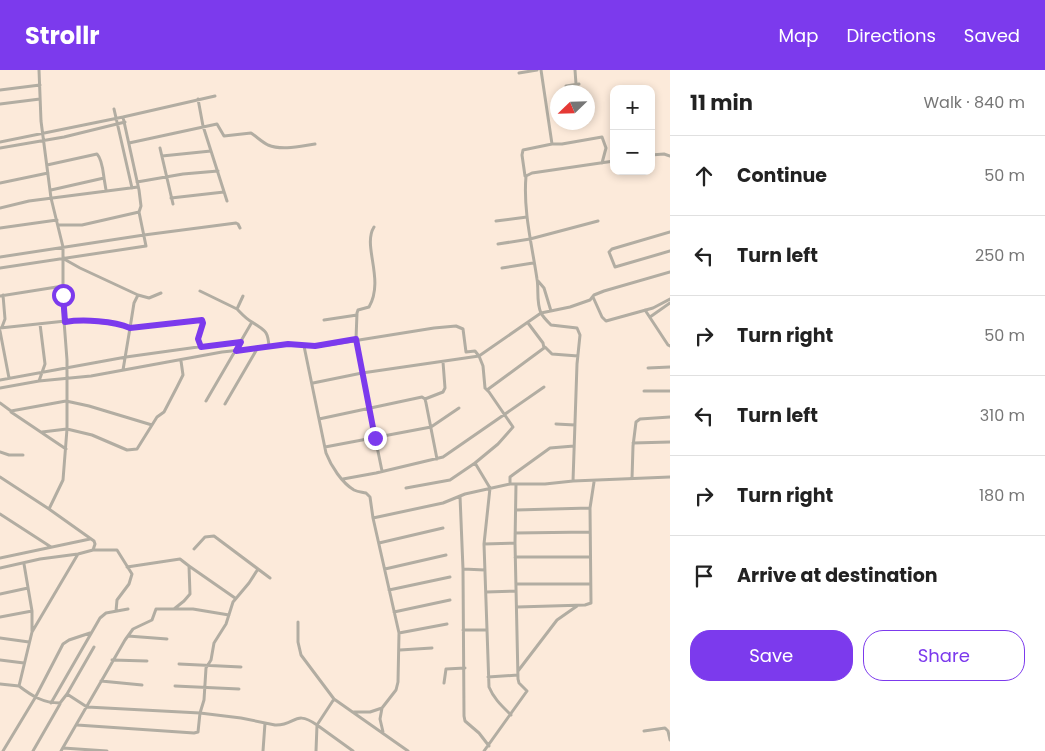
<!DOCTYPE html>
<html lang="en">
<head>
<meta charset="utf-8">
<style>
  :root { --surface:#fff; --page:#f2f2f2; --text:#222; --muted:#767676; --line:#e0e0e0; --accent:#7c3aed }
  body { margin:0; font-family:Poppins,sans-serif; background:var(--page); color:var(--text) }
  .controls { position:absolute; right:15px; top:15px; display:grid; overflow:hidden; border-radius:10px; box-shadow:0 2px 8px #0003 }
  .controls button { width:45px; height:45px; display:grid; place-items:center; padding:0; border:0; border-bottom:1px solid var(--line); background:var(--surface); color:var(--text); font:25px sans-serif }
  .compass { position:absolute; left:550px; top:15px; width:45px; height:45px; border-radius:50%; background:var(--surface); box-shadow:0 2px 8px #0003; rotate:247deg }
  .stop { position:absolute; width:15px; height:15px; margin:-11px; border:4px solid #7c3aed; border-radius:50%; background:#fff }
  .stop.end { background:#7c3aed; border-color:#fff; box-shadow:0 1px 5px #0008 }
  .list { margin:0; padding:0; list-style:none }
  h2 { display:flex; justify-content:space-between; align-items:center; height:65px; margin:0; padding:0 20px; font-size:21px }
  h2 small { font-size:16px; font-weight:400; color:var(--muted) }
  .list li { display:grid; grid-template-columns:32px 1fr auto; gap:15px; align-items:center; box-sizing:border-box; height:80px; padding:0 20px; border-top:1px solid var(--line) }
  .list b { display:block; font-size:19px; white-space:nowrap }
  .list em { font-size:16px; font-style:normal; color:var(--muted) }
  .actions { display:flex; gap:10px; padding:15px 20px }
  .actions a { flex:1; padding:11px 0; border:1px solid var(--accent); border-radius:20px; text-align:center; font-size:18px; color:var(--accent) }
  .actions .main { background:var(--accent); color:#fff }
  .icon { flex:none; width:28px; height:28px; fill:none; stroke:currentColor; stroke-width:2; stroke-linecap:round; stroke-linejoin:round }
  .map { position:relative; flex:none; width:670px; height:681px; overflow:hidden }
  header { display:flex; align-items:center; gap:30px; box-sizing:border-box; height:70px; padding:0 25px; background:var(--accent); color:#fff }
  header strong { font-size:24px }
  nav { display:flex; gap:28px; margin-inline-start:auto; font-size:18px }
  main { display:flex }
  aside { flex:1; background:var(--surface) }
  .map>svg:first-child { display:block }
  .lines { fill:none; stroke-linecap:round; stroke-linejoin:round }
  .minor { stroke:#b2ada2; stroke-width:3 }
  .route { stroke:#7c3aed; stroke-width:6 }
</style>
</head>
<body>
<header>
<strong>Strollr</strong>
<nav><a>Map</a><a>Directions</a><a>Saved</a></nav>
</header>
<main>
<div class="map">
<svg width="670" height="681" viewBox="0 0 670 681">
  <rect width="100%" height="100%" fill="#fceada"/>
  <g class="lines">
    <path class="minor" d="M541,0l11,74h10l40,-7 4,11 -4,15
      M575,0l1,14
      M519,3l18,-3
      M566,16l13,-2
      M0,20l40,-5
      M198,29l5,27 24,75
      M0,34l40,-5
      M114,39l18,79
      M0,72l123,-25
      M129,73l88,-19 7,12 27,-3c6,4 11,9 17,12 14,6 33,1 47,-1
      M0,78l64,-11 61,-15
      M160,78l13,56
      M651,85l13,-1 6,2
      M162,86l49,-5
      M614,91l-82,12 -6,3c-3,35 6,69 11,103 2,11 -1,23 4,34 2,4 7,9 10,12l26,3 3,7 -3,29 -4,117 97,-4
      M47,95l50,-11c5,5 6,16 7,24l-53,12
      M525,106l-3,-21 1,-5 29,-6
      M104,108l2,12
      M137,112l46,-8 35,-3
      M0,113l48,-10
      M171,128l53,-6
      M0,138l29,-7 109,-14
      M496,151l31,-4
      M58,155h24l57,-13
      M374,157c-12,19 11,52 -5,80l-11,3 -1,3 -1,26 6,34 117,-17 4,10 2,22 4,4 24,35 -15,17 -23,19 15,25 -6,56 5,143c5,12 13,19 22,28
      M0,158l57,-8
      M670,162l-58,17 -3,3 6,15 55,-16
      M498,174l32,-5 68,-18
      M0,187l144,-22 92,-12 2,1 2,4
      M0,198l146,-22 -7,-34 2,-6 -2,-16 -16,-73 92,-21
      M502,198l31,-5
      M538,211l6,7 7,23
      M200,221l37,18
      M138,225l11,3 12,-5
      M0,226l63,-10
      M243,226l-6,13c4,4 9,10 15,13 13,9 16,8 17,25
      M593,227l9,20 4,4 47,-13 17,-9
      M645,240l23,35 2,1
      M650,247l20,-14
      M324,250l33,-5
      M2,257l3,-8 -2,-24
      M0,258l75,-8 49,5 6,3 4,-25 4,-8 -58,-27 -16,-9
      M0,261l9,47
      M304,276l22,107c5,13 16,30 28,37 4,2 8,2 12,3l4,4 3,21 26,115 -1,49 -2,8 -14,18 -12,4h-16
      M545,277l7,7 26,2
      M648,298l22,-1
      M123,300l7,-42 72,-8 1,3 -5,16 3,8
      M0,310l126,-23 115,-16
      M39,311l6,-17 -5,-40
      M313,313l49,-10 20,98
      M0,318l39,-7 52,-5 131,-24 66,-7 27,1 13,-1 106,-17 22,-2 7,3 3,23 9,-1 4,5 62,-43 29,-6 20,-7 4,-5 10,-4 66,-19
      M487,320l57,-42 -1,-5 -15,-20
      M644,321h26
      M425,329l18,-7 2,-4 -2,-26
      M206,331l46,-79
      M0,333l11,8 55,-10 23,5 63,19
      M225,334l32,-55
      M11,342l55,37
      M319,349l103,-22 3,2 1,4 11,56
      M556,354l19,1
      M42,362l25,-3 25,6 35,15 10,-1 20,-32 7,-5 13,-25 6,-12 -2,-14
      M633,373l37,-1
      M325,377l106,-20 28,-19
      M0,382l9,3h14
      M0,407l49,32
      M343,409l33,-6 67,-16 101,-70
      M632,409l1,-33 3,-24 4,-3 30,-2
      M510,414v-7l4,-3 36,-26 24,-2
      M406,418l44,-8 25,-17
      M460,426l3,73 1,147 1,5 14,12 10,13
      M516,440l74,-2
      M0,444l51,33
      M373,448l70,-15 22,-9 45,-10h35l28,-3
      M515,463l75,-1
      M379,473l64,-15
      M484,474l31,-1
      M194,479l11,-12 9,-1 56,42
      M93,480h24l15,24 -3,10 -12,16 -1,11
      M78,484l-46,78 -13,54c13,10 24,17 41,17l7,-9 20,13 113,6 41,5 34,7c21,1 19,-16 42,0l17,-26 -33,-44 -3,-13v-20
      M515,487h75
      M0,488l90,-19
      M24,494l8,47v20
      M189,496l46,32
      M127,497l53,-8 9,7 1,28 -6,7 -10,8
      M0,498l40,-9 38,-5 15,-4 2,-6 -1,-3 -45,-32 14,-29 4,-51v-69l-4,-52v-61l-12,-49 -10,-77 -2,-51
      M385,499l61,-14
      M463,499l22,1
      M516,514h74
      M389,520l61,-13
      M486,522l30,-1
      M0,524l28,-6
      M517,537l68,-2 6,-2 -1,-95 4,-26
      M394,542l56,-12
      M0,547l32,-6
      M463,560h24
      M399,563l48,-9
      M128,566l39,3
      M0,568l29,4
      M400,580l32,-2
      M0,590l24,3
      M112,590l35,1
      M179,594l62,3
      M518,601l39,-51 20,-14
      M488,607l30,-2
      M101,611l41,4
      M444,613l2,-14 19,-1
      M0,614l19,2
      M175,616l64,3
      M67,624l27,-47
      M334,629l74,52
      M51,633l49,-85 6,-5 22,-4
      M382,638l-2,11 3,13
      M77,655l117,8 4,-1 2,-19 4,-13 2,-32 5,-8 3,-17 12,-19 7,-22 16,-19 9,-14
      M317,655l36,26
      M644,661l21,-3 3,3 2,9
      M63,678l44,3
      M3,681l32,-53 28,-54 6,-4 21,-7
      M33,681l27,-47
      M61,681l64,-111 8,-11 19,-9 4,-11h37l36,6
      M263,681l2,-28
      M316,681l1,-26
      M484,681l43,-60 -8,-8 -1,-4 -3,-136 1,-59"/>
  </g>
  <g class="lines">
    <path class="route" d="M63,225l2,27c18,-3 49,-1 65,6l72,-8 1,3 -5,16 3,8 40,-5 -5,9 52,-7 27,2 41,-7 19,99"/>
  </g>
</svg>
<div class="controls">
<button>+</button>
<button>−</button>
</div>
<svg class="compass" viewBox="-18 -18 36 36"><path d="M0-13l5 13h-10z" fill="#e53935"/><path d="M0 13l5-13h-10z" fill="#767676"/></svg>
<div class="stop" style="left:63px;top:225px"></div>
<div class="stop end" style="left:375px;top:368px"></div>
</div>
<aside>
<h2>11 min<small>Walk · 840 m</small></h2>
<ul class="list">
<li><svg class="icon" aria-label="ahead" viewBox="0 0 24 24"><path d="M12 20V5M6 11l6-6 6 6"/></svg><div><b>Continue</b></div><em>50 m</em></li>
<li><svg class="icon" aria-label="left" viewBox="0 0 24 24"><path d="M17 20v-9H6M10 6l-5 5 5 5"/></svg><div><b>Turn left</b></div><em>250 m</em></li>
<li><svg class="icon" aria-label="right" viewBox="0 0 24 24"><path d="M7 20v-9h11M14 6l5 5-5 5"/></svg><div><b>Turn right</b></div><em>50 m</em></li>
<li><svg class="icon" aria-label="left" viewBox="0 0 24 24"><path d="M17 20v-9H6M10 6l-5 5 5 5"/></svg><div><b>Turn left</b></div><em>310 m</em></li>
<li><svg class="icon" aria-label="right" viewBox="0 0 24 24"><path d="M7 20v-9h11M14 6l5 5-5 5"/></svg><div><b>Turn right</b></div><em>180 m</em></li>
<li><svg class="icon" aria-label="arrive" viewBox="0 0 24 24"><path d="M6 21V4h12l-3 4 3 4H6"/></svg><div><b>Arrive at destination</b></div></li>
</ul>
<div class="actions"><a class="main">Save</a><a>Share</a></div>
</aside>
</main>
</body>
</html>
